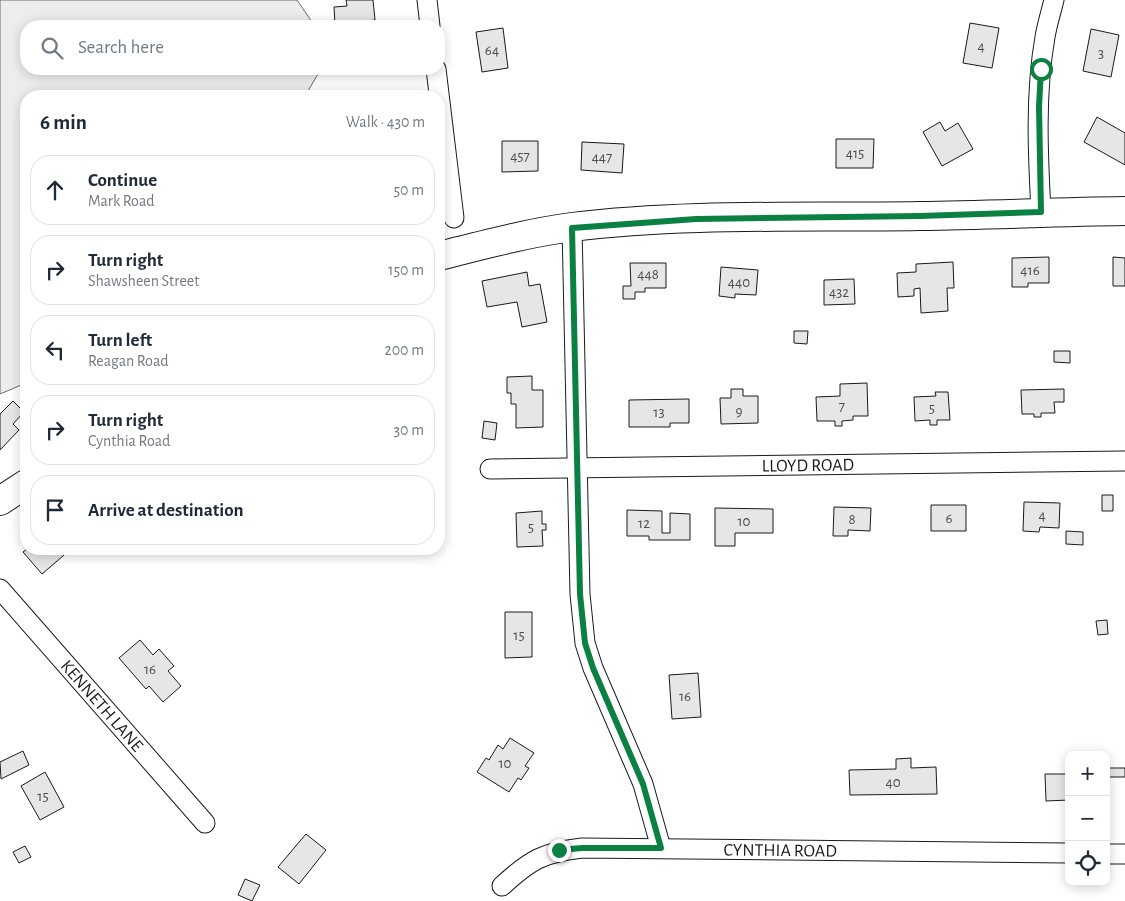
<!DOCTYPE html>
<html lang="en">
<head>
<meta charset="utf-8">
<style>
  :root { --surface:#fff; --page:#f2f2f3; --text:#1f2937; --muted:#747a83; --line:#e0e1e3 }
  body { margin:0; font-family:"Alegreya Sans",sans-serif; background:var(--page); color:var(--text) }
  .controls { position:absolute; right:15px; bottom:15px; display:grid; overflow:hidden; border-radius:10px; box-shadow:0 2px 12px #0003 }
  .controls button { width:45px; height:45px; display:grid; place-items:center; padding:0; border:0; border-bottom:1px solid var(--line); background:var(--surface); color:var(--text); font:25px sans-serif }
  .stop { position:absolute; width:15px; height:15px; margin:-11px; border:4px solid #0b8043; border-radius:50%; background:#fff }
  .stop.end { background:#0b8043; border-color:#fff; box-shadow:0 1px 5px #0008 }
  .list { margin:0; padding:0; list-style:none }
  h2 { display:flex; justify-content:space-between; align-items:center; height:65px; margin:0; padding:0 20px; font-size:21px }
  h2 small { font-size:16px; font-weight:400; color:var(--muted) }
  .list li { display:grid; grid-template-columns:32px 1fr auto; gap:15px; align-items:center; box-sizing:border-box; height:70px; margin:0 10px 10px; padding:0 10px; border:1px solid var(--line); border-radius:20px }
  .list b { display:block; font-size:19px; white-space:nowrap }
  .list p { margin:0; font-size:16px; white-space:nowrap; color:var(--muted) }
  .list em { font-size:16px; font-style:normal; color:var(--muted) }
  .icon { flex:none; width:28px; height:28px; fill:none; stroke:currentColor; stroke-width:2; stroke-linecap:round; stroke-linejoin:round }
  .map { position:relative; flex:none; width:1125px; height:901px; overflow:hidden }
  .search { position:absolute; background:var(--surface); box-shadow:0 2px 12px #0003; left:20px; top:20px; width:425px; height:55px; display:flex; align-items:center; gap:12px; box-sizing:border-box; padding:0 18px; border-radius:20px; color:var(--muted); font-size:19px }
  .panel { position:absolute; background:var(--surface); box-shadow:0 2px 12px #0003; left:20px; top:90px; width:425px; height:465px; border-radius:20px }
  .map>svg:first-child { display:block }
  .built { fill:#ededed; stroke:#6a6a6a }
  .building { fill:#e6e6e6; stroke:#1a1a1a }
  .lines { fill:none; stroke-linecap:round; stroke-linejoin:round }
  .street-casing { stroke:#1a1a1a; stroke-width:21 }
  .secondary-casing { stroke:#1a1a1a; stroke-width:30 }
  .street { stroke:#fff; stroke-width:19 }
  .secondary { stroke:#fff; stroke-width:28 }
  .route { stroke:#0b8043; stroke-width:6 }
  .labels { text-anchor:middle; stroke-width:4; stroke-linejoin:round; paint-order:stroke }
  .number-label { font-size:15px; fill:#4d4d4d }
  .street-label { font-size:18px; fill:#1a1a1a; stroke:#fff }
</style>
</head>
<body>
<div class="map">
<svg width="1125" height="901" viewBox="0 0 1125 901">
  <rect width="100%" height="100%" fill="#fff"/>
  <path class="built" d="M0,0h297l15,22 -1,4h-285v43h295l-16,27h-279v287l-26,11z"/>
  <path class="building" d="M346,0h27l2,20 -40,4 -1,-17 13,-1z
    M970,23l29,5 -7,40 -29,-5z
    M503,28l5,40 -26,4 -6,-40z
    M1091,29l28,6 -8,42 -28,-6z
    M1097,117l28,16v32l-41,-23z
    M940,122l5,9 13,-8 15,26 -31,17 -19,-34z
    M836,139h38l-1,29h-37z
    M502,141h36v30l-36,1z
    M582,142l42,2 -2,29 -41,-3z
    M1049,257v26h-21v4h-16v-29z
    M1113,257l12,1v28h-12z
    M953,262l1,26h-7l1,23 -27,2 -1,-25 -6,1v7l-16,1 -1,-24 19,-1v-8z
    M630,263h36v25h-21v4h-10v7h-12v-13h8z
    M721,267l37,3 -2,25 -21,-1v4l-16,-2z
    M527,272l2,14 11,-2 7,38 -25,5 -5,-25 -30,5 -5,-26z
    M854,279l1,25 -31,1v-25z
    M794,331h14l-1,13 -13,-1z
    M1054,351h16v12l-16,-1z
    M532,376v14h11v37l-27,1v-24h-5v-11h-4v-16z
    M867,383l1,33h-15v4l-11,1v5h-7v-5h-18l-1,-24 24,-1v-12z
    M731,389h12v7h15v27l-37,1 -1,-26h11z
    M1064,389v13h-10l1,11h-14v4h-7v-3h-12l-1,-24z
    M935,392h13l2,28h-13v5h-7v-5l-15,1 -1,-24 22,-1z
    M689,399v24h-19v4h-41v-27z
    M13,401l11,11 -11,12 6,6 -19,20v-36z
    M484,421l13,2 -2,17 -13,-2z
    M1102,495h11v16h-11z
    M1024,502l36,1 -1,25 -19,-1 -1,5 -16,-1z
    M931,505h35v26h-35z
    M834,507l37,1 -1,23 -22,-1v6h-15z
    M715,508l58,1v24h-38v13h-20z
    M627,510l35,1v22h8v-20l20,1v26h-41v-4h-22z
    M542,511v13h4v6h-4l1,16 -26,1 -1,-34z
    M1066,531l17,1v13l-17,-1z
    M27,549h44l-29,25 -19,-22z
    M505,612h27v45l-27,1z
    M1107,620l1,14 -10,1 -2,-14z
    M140,640l13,15 6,-6 15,17 -6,5 13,15 -18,16 -14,-16 -3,3 -27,-31z
    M698,673l3,44 -29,2 -3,-44z
    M510,738l24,15 -9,13 4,2 -8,12 -3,-2 -9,14 -32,-20 9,-14 3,2 9,-15 5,4z
    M23,751l6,14 -28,14 -1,-17z
    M911,758v10l25,-1 1,27 -87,1 -1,-25 47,-1v-10z
    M1106,768h19v9h-19z
    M45,772l19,35 -24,13 -19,-34z
    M1045,774h24v26l-23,1z
    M306,834l20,16 -27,34 -21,-17z
    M25,846l6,11 -12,6 -6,-11z
    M245,879l15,6 -8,16 -14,-6z"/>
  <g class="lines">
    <defs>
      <g id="street">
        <path d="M427,0l3,26"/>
        <path d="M436,69l18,149"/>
        <path d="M1041,212c-3,-57 -6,-118 4,-175 2,-12 6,-25 9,-37"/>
        <path d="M572,227l8,367 5,49 8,25 50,116 18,64"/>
        <path id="s1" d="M490,469l635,-8"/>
        <path id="s2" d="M0,589l205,234"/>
        <path d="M1106,854h19"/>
        <path id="s3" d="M502,886c28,-26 42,-34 80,-38l487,5"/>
      </g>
      <path id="secondary" d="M439,256c44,-11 88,-23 133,-29 115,-14 232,-9 348,-11 69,-1 137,-4 205,-5
        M0,501l26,-17"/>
    </defs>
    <use href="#street" class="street-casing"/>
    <use href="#secondary" class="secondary-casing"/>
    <use href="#street" class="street"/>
    <use href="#secondary" class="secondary"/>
  </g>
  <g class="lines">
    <path class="route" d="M559,850l23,-2h79l-18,-64 -50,-116 -8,-25 -5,-49 -8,-366 124,-9 224,-3 121,-4 -2,-105 2,-38"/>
  </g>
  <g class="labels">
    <g class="number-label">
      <text x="981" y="51">4</text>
      <text x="492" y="55">64</text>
      <text x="1101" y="58">3</text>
      <text x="855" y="158">415</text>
      <text x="520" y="161">457</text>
      <text x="602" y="162">447</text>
      <text x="1030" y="275">416</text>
      <text x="648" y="279">448</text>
      <text x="739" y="287">440</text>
      <text x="839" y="297">432</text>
      <text x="842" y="411">7</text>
      <text x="932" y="413">5</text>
      <text x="739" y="416">9</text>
      <text x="659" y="417">13</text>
      <text x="1042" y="520">4</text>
      <text x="949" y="523">6</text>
      <text x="852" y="524">8</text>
      <text x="744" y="526">10</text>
      <text x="644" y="528">12</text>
      <text x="531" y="532">5</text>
      <text x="519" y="640">15</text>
      <text x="150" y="674">16</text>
      <text x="685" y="701">16</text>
      <text x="505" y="768">10</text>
      <text x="893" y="787">40</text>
      <text x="43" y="801">15</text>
    </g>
    <g class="street-label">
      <text dy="6" stroke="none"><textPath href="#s1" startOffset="318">LLOYD ROAD</textPath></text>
      <text dy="6" stroke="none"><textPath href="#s2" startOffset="155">KENNETH LANE</textPath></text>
      <text dy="6" stroke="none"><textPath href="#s3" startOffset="289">CYNTHIA ROAD</textPath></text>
    </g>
  </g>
</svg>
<div class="controls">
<button>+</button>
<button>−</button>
<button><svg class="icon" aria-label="locate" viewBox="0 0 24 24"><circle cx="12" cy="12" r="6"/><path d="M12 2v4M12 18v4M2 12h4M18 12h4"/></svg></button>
</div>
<div class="stop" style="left:1041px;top:69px"></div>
<div class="stop end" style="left:559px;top:850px"></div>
<div class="search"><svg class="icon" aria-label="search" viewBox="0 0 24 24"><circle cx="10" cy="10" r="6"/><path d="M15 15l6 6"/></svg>Search here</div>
<section class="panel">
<h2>6 min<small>Walk · 430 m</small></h2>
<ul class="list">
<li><svg class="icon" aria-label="ahead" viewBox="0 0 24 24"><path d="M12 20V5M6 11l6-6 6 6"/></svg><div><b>Continue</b><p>Mark Road</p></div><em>50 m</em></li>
<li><svg class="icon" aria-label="right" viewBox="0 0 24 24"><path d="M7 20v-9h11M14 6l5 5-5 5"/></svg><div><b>Turn right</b><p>Shawsheen Street</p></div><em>150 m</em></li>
<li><svg class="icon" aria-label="left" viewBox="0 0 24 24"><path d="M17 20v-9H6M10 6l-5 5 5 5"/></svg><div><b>Turn left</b><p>Reagan Road</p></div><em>200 m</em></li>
<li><svg class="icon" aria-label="right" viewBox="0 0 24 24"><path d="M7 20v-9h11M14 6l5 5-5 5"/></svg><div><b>Turn right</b><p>Cynthia Road</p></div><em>30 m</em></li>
<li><svg class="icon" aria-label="arrive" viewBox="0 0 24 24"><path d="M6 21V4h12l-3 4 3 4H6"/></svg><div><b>Arrive at destination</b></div></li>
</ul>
</section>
</div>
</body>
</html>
